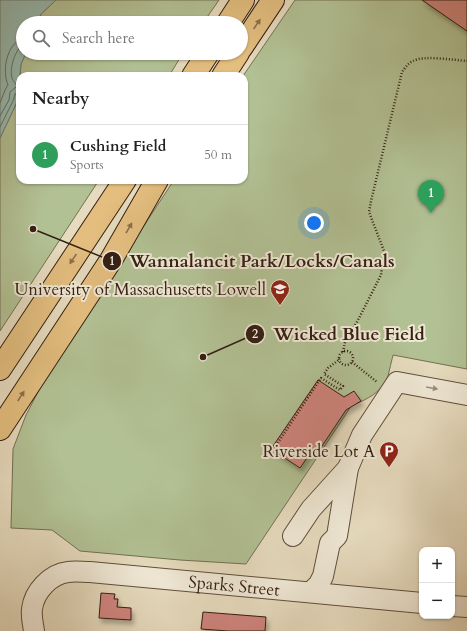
<!DOCTYPE html>
<html lang="en">
<head>
<meta charset="utf-8">
<style>
  :root { --surface:#fff; --page:#f2f2f2; --text:#222; --muted:#767676; --line:#e0e0e0; --accent:#db2777 }
  body { margin:0; font-family:Cardo,serif; background:var(--page); color:var(--text) }
  .controls { position:absolute; right:12px; bottom:12px; display:grid; overflow:hidden; border-radius:8px; box-shadow:0 1px 3px #0004 }
  .controls button { width:36px; height:36px; display:grid; place-items:center; padding:0; border:0; border-bottom:1px solid var(--line); background:var(--surface); color:var(--text); font:20px sans-serif }
  .you { position:absolute; left:314px; top:223px; width:14px; height:14px; margin:-10px; border:3px solid #fff; border-radius:50%; background:#1a73e8; box-shadow:0 0 0 6px #1a73e833 }
  .badge { display:grid; place-items:center; width:26px; height:26px; border-radius:50%; background:var(--accent); color:#fff; font-size:13px; font-weight:700 }
  .pin { position:absolute; translate:-50% -33px; filter:drop-shadow(0 1px 2px #0008) }
  .pin::after { content:''; position:absolute; top:21px; width:14px; height:12px; background:inherit; clip-path:polygon(0 0,100% 0,50% 100%) }
  .list { margin:0; padding:0; list-style:none }
  h2 { display:flex; justify-content:space-between; align-items:center; height:52px; margin:0; padding:0 16px; font-size:17px }
  h2 small { font-size:13px; font-weight:400; color:var(--muted) }
  .list li { display:grid; grid-template-columns:26px 1fr auto; gap:12px; align-items:center; box-sizing:border-box; height:60px; padding:0 16px; border-top:1px solid var(--line) }
  .list b { display:block; font-size:15px; white-space:nowrap }
  .list p { margin:0; font-size:13px; white-space:nowrap; color:var(--muted) }
  .list em { font-size:13px; font-style:normal; color:var(--muted) }
  .icon { flex:none; width:22px; height:22px; fill:none; stroke:currentColor; stroke-width:2; stroke-linecap:round; stroke-linejoin:round }
  .map { position:relative; flex:none; width:467px; height:631px; overflow:hidden }
  .search { position:absolute; background:var(--surface); box-shadow:0 1px 3px #0004; left:16px; top:16px; width:232px; height:44px; display:flex; align-items:center; gap:10px; box-sizing:border-box; padding:0 14px; border-radius:22px; color:var(--muted); font-size:15px }
  .panel { position:absolute; background:var(--surface); box-shadow:0 1px 3px #0004; left:16px; top:72px; width:232px; height:112px; border-radius:12px }
  .map>svg:first-child { display:block }
  .green { fill:#b2c194; stroke:#737054 }
  .water { fill:#96bbb1; stroke:#6f7d72 }
  .lines { fill:none; stroke-linecap:round; stroke-linejoin:round }
  .shore { stroke:#656d62; stroke-width:1 }
  .building { fill:#cf857e; stroke:#341f13; filter:url(#shadow) }
  .minor-casing { stroke:#604e3e; stroke-width:22 }
  .major-casing { stroke:#341f13; stroke-width:24 }
  .path { stroke:#341f13; stroke-width:2.5; stroke-dasharray:1 2; stroke-linecap:butt }
  .minor { stroke:#efe8d5; stroke-width:20 }
  .major { stroke:#e3be7f; stroke-width:22 }
  .oneway { fill:#8c6e49 }
  .oneway2 { fill:#9b8e7e }
  .labels { text-anchor:middle; stroke-width:4; stroke-linejoin:round; paint-order:stroke }
  .poi-label { font-size:17px; fill:#341f13; stroke:#efe8d5; text-anchor:end }
  .street-label { font-size:17px; fill:#341f13; stroke:#efe8d5 }
  .leader { fill:none; stroke:#341f13; stroke-width:1.5 }
  .callout-dot { fill:#341f13; stroke:#efe8d5; stroke-width:1.5 }
  .mark-label { font-size:12px; text-anchor:middle; font-weight:bold; fill:#fff }
  .callout-label { font-size:18px; text-anchor:middle; font-weight:bold; fill:#341f13; stroke:#efe8d5; stroke-width:4; stroke-linejoin:round; paint-order:stroke }
</style>
</head>
<body>
<div class="map">
<svg width="467" height="631" viewBox="0 0 467 631">
  <defs>
    <filter id="shadow"><feDropShadow dx="2.5" dy="4.5" stdDeviation="2" flood-color="#0004"/></filter>
  </defs>
  <rect width="100%" height="100%" fill="#e6dbbe"/>
  <filter id="stains"><feTurbulence type="fractalNoise" baseFrequency=".005" numOctaves="4"/><feColorMatrix values="0 0 0 0 .2 0 0 0 0 .09 0 0 0 0 .02 0 0 0 .5 -.17"/></filter>
  <radialGradient id="worn" r=".72"><stop offset=".6" stop-color="#630" stop-opacity="0"/><stop offset="1" stop-color="#630" stop-opacity=".3"/></radialGradient>
  <path class="green" d="M56,0h163l-16,23h-166l4,-9z
    M295,0h127l45,31v338l-74,-14c-2,7 -3,14 -5,21 -6,16 -21,24 -36,29l-106,159 -66,-4 -100,-9 -28,-21 -41,-2 2,-79 13,-34 25,-48 123,-187h70l-1,-104z
    M26,53h157l-14,23h-149l1,-12z
    M20,76v104h79l-99,151v-193l17,-36z"/>
  <path class="water" d="M0,0h56l-15,14 -4,9h-14v30h3l-5,11 -4,38 -17,36z"/>
  <g class="lines">
    <path class="shore" d="M0,103l5,-13 3,-5c-6,-14 -2,-41 15,-47
      M0,116l9,-16 1,-8 7,-6c-1,-2 -4,-5 -5,-8 -3,-9 3,-29 11,-33
      M0,127l13,-26 2,-7 5,-2"/>
  </g>
  <path class="building" d="M422,0h45v31z
    M318,380l26,17 10,-6 7,10 -15,9 -28,42 -5,-3 -13,19 -29,-19z
    M101,593l14,1 -1,5h4l-1,8 14,1v12l-32,-2z
    M203,612l63,5 -1,14h-37l-27,-2z"/>
  <g class="lines">
    <defs>
      <g id="minor">
        <path d="M293,536l18,-27 37,-41"/>
        <path d="M311,592l8,-8 4,-8 7,-33 7,-7 11,-68 14,-33 35,-53 70,13"/>
        <path d="M452,606l15,1"/>
        <path id="s1" d="M34,631c-1,-7 -3,-15 -2,-22 2,-17 18,-35 36,-37 7,-1 15,0 22,0l332,31"/>
      </g>
      <path id="major" d="M228,23l15,-23
        M241,48l32,-48
        M193,76l15,-23
        M223,76l15,-23
        M0,369l125,-189
        M0,429l111,-169 46,-80"/>
    </defs>
    <use href="#minor" class="minor-casing"/>
    <use href="#major" class="major-casing"/>
    <path class="path" d="M339 358a7 7 0 1 1 14 0a7 7 0 1 1-14 0Z
      M343,352l2,-10 12,-20 24,-47 3,-24 -15,-39 2,-11 31,-129c3,-4 6,-9 11,-11 10,-6 41,-1 54,0
      M352,362l25,20
      M271,453l50,-75 19,12 3,-4 -19,-12 4,-6 12,-9"/>
    <use href="#minor" class="minor"/>
    <use href="#major" class="major"/>
  </g>
  <defs><path id="oneway-solid" d="M-6-.8H1V-3.2L6.5 0L1 3.2V.8H-6Z"/></defs>
  <g class="oneway">
    <use href="#oneway-solid" transform="translate(257 24) rotate(-56)"/>
    <use href="#oneway-solid" transform="translate(129 228) rotate(-60)"/>
    <use href="#oneway-solid" transform="translate(73 259) rotate(124)"/>
    <use href="#oneway-solid" transform="translate(21 396) rotate(-57)"/>
  </g>
  <use class="oneway2" href="#oneway-solid" transform="translate(432 388) rotate(10)"/>
  <defs>
    <symbol id="university-pin" viewBox="-11 -11 22 30"><path d="M0 17L-7.5 6A9.5 9.5 0 1 1 7.5 6Z" fill="#8f2418" stroke="#efe8d5"/><path d="M0-5L7-2L0 1L-7-2ZM-4 1L0 2.5L4 1V4Q0 6-4 4Z" fill="#fff"/></symbol>
    <symbol id="parking-pin" viewBox="-11 -11 22 30"><path d="M0 17L-7.5 6A9.5 9.5 0 1 1 7.5 6Z" fill="#8f2418" stroke="#efe8d5"/><path d="M-3.5-5.5H1a3.5 3.5 0 0 1 0 7H-1V5.5H-3.5ZM-1-3.4V-.6H.8a1.4 1.4 0 0 0 0-2.8Z" fill="#fff"/></symbol>
  </defs>
  <g fill-rule="evenodd">
    <use href="#university-pin" x="269" y="278" width="22" height="30"/>
    <use href="#parking-pin" x="378" y="440" width="22" height="30"/>
  </g>
  <g class="labels">
    <g class="poi-label">
      <text x="266" y="295">University of Massachusetts Lowell</text>
      <text x="375" y="457">Riverside Lot A</text>
    </g>
    <g class="street-label">
      <text dy="6" stroke="none"><textPath href="#s1" startOffset="244">Sparks Street</textPath></text>
    </g>
  </g>
  <path class="leader" d="M33 229L112 261M203 357L255 334"/>
  <g class="callout-dot">
    <circle cx="33" cy="229" r="4"/>
    <circle cx="203" cy="357" r="4"/>
    <circle cx="112" cy="261" r="10"/>
    <circle cx="255" cy="334" r="10"/>
  </g>
  <g class="mark-label">
    <text x="112" y="265">1</text>
    <text x="255" y="338">2</text>
  </g>
  <g class="callout-label">
    <text x="262" y="267">Wannalancit Park/Locks/Canals</text>
    <text x="349" y="340">Wicked Blue Field</text>
  </g>
  <rect width="100%" height="100%" filter="url(#stains)"/>
  <rect width="100%" height="100%" fill="url(#worn)"/>
</svg>
<div class="controls">
<button>+</button>
<button>−</button>
</div>
<div class="you"></div>
<div class="pin badge" style="left:431px;top:213px;background:#2e9e5b">1</div>
<div class="search"><svg class="icon" aria-label="search" viewBox="0 0 24 24"><circle cx="10" cy="10" r="6"/><path d="M15 15l6 6"/></svg>Search here</div>
<section class="panel">
<h2>Nearby<small></small></h2>
<ul class="list">
<li><span class="badge" style="background:#2e9e5b">1</span><div><b>Cushing Field</b><p>Sports</p></div><em>50 m</em></li>
</ul>
</section>
</div>
</body>
</html>
